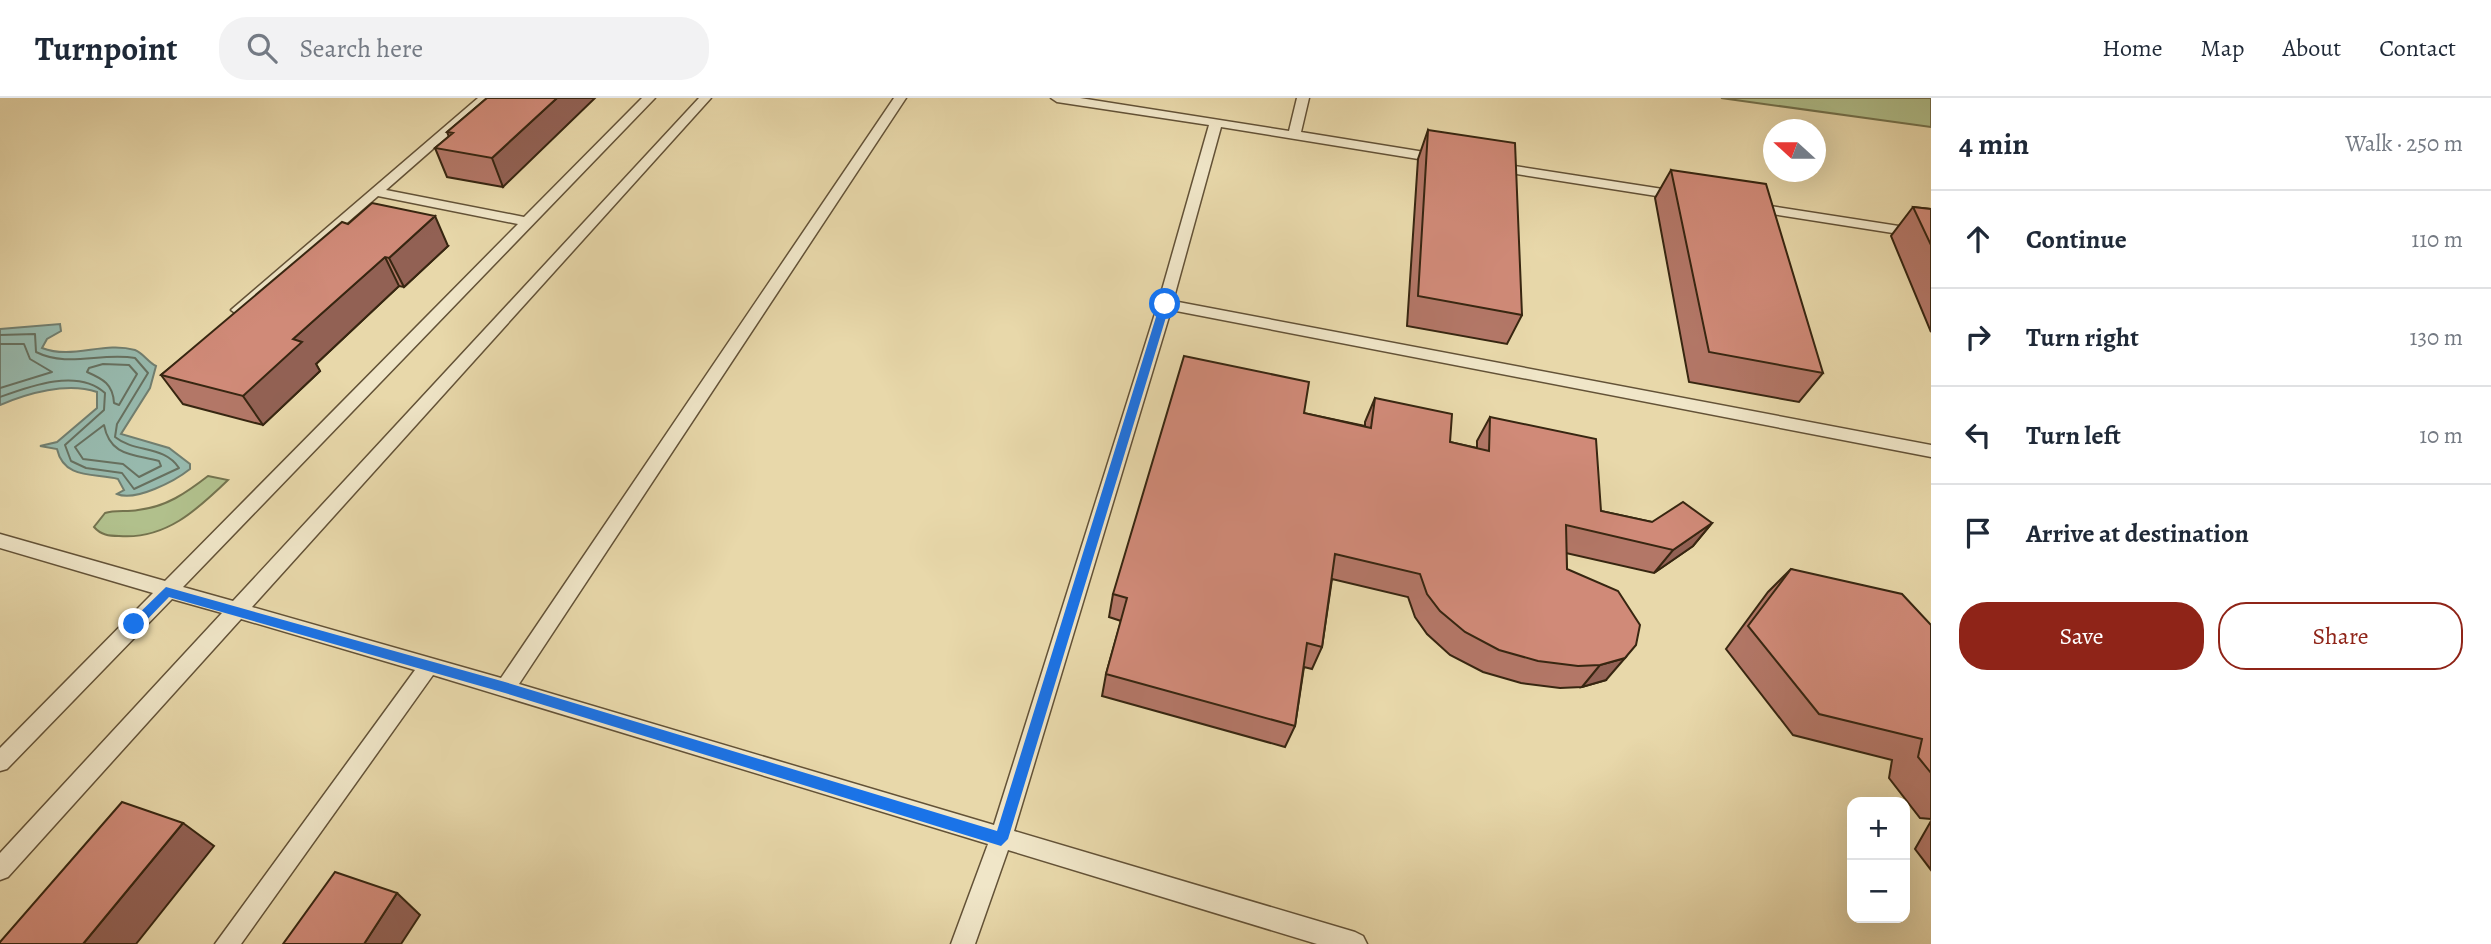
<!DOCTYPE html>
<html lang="en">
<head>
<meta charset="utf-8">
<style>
  :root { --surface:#fff; --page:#f2f2f3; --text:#1f2937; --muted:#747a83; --line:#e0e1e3; --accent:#8f2418 }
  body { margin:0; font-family:Alegreya,serif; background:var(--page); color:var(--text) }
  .controls { position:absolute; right:21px; bottom:21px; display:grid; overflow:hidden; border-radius:14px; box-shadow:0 7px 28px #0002 }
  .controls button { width:63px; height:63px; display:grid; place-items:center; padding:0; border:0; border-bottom:2px solid var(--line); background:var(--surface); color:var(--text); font:35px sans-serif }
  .compass { position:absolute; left:1763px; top:21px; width:63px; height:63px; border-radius:50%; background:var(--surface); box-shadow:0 7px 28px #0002; rotate:291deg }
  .stop { position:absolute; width:21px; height:21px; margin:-16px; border:5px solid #1a73e8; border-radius:50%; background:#fff }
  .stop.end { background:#1a73e8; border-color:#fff; box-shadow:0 2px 7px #0008 }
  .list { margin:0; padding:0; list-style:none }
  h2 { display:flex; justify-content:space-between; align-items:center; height:91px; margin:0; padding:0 28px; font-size:30px }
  h2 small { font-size:23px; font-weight:400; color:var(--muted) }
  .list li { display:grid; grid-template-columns:46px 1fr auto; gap:21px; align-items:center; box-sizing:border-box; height:98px; padding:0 28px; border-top:2px solid var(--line) }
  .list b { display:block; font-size:26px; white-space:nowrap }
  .list em { font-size:23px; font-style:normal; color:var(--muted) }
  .actions { display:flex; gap:14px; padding:21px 28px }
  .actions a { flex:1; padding:16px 0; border:2px solid var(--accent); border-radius:28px; text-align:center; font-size:24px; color:var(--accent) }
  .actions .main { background:var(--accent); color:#fff }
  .icon { flex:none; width:38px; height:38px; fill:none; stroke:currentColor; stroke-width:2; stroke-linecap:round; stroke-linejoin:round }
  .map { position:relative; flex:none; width:1931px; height:846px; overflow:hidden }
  header { display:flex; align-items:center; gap:42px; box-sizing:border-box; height:98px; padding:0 35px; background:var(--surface); border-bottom:2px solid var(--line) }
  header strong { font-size:33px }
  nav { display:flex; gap:38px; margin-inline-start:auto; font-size:24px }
  .search { width:490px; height:63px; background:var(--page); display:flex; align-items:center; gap:18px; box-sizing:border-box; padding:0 24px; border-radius:28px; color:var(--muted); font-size:26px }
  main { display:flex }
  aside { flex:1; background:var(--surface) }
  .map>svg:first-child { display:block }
  .green { fill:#b1c08c; stroke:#74734e; stroke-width:2 }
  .water { fill:#97b9ad; stroke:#717e6f; stroke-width:2 }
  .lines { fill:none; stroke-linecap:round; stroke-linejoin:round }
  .shore { stroke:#67705f; stroke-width:2 }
  .lane-casing { stroke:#635237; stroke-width:3 }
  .lane { fill:#f0e6c8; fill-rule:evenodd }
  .wall { fill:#b37767; stroke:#372611; stroke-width:2 }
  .shaded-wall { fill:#926154; stroke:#372611; stroke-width:2 }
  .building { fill:#d08a78; stroke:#372611; stroke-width:2 }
  .route { fill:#1a73e8 }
</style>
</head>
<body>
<header>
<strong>Turnpoint</strong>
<div class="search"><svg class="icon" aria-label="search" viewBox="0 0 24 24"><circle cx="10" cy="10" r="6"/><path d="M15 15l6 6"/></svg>Search here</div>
<nav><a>Home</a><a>Map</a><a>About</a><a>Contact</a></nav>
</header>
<main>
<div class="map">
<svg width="1931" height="846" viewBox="0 0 1931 846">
  <rect width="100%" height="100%" fill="#e8d8aa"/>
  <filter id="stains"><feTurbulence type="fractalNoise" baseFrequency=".00286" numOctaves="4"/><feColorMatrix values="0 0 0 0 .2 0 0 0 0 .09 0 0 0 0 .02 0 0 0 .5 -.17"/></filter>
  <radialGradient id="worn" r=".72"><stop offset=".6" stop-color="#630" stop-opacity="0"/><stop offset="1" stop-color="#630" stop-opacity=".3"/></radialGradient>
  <path class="green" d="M1721,0h210v29z
    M208,378l20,4c-31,30 -63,60 -109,56 -10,0 -18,-1 -25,-9l11,-14c10,-3 22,-1 33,-3 28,-3 48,-17 70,-34z"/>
  <path class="water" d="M60,226l1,7 -14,8 -5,9c31,12 61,-7 93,2 8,3 13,12 21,16l-6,22 -29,46 48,14 21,16v5c-15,12 -55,33 -73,25l7,-4 -6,-11c-23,-6 -54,1 -61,-30l-17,-3 17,-4 40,-34v-16c-30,-10 -69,1 -97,13v-76z"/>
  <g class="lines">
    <path class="shore" d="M0,237l35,-1 1,18c32,16 65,0 99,6l13,15 -31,51 -2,13c20,16 49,8 64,31l-45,21 -12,-16 -36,-5 -15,-7 -6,-16 39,-35 1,-17c-27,-25 -75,-7 -105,4
      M0,246h24l6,15 22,13 -52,16
      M103,266l26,1 8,9 -18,31 -5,-2c-1,-19 -11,-24 -27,-31l2,-4z
      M104,327c6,31 28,29 55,36l2,5 -22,11 -16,-13 -40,-5 -8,-12z"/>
    <defs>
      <path id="lane" d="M478,0h13l-105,92 138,27 118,-119h13l-472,489 50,14 466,-503h12l-459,509 249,71 393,-580h12l-387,586 475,141 164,-521 51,-179 -152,-23 -6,-4h29l209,33 8,-33h12l-8,34 142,23 6,4 -6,4 -222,-36 -48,174 758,144v12l-760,-147 -157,521 341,101 8,4 4,8h-50l-309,-94 -33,94h-24l37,-100 -555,-169 -192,269h-26l200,-274 -174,-51 -233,258 -8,3v-27l222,-240 -50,-14 -165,170 -7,2v-23l153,-155 -153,-45v-14l165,47 353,-357 -140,-28 -135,117 -5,2 -7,-5z
        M1495,65l187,29 7,4 -7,4 -191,-30 -2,-3z
        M1751,105l180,28v8l-185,-29v-6z"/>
    </defs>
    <use href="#lane" class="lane-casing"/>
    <use href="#lane" class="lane"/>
  </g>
  <path class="wall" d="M487,0l16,89 -56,-10 -12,-29 14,-11 -2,-5z
    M1428,32l94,185 -15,29 -100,-18 11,-167z
    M1671,72l152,203 -24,29 -110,-20 -34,-184z
    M1913,109l18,2v123l-40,-96z
    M348,126l100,22 -44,41 -5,-1 -83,78 4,7 -57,54 -80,-21 -22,-29z
    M1375,300l75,44 27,6v-7l13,-24 111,94 51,11 60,1 -19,23 -39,27 -88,-20 1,16 39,111 -24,7 -22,1 -39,-5 -38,-11 -33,-17 -23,-21 -12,-17 -7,-20 -76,-18 -10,68 -10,22 -8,-2 -9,59 -10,21 -183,-51 4,-22 15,-53 -12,-4 4,-23 191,-181 61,13v-4z
    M1791,471l140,56v194l-11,-1 -31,-40 3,-18 -99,-25 -67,-86 42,-57z
    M1931,723v49l-16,-21z"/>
  <path class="shaded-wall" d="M557,0h38l-92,89 -11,-29z
    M435,118l13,30 -44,41 -15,-29z
    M385,159l14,29 -83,78 4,7 -57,54 -20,-29 50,-57z
    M1712,425l-19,23 -39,27 19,-23z
    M1625,560l-19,22 -24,7 18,-22z
    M183,725l31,23 -78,98h-53z
    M397,795l23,22 -19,29h-37z"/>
  <path class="building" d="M487,0h70l-65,60 -57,-10 18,-15 -6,-1z
    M1428,32l87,13 7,172 -104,-19z
    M1671,72l95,14 57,189 -114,-21z
    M372,105l63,13 -46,42 -4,-1 -92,82 9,3 -59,54 -82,-21 181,-153 6,2z
    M1913,109l18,2v36z
    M1184,258l125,26 -5,31 67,15 4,-30 77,16 -2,28 39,9 1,-34 106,22 5,72 51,11 31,-20 29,21 -39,27 -107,-25 1,44 51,22 22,34 -4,20 -11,13 -25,7 -22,1 -40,-5 -39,-11 -34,-18 -25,-21 -13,-17 -7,-20 -85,-20 -13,93 -15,-4 -12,83 -189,-52 21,-76 -14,-4z
    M1791,471l111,25 29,31v148l-13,-16 4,-18 -103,-25 -71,-88z
    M122,704l61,21 -100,121h-83v-2z
    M335,774l62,21 -33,51h-81z"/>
  <path class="route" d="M1165,203l5,3 -162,535 -7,7 -496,-153 -336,-96 -30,31 -5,1 -6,-5 38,-37 339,95 492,149 163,-527z"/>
  <rect width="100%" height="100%" filter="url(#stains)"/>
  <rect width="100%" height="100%" fill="url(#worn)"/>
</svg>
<div class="controls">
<button>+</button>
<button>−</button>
</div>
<svg class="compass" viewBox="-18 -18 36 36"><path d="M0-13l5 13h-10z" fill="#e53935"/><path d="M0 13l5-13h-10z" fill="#747a83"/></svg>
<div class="stop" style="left:1165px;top:206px"></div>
<div class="stop end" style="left:134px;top:526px"></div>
</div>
<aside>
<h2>4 min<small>Walk · 250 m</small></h2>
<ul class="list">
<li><svg class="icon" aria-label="ahead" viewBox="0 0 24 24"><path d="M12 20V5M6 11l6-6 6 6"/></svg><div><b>Continue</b></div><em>110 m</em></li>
<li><svg class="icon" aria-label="right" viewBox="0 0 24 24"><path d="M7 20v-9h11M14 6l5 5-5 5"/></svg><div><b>Turn right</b></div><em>130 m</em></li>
<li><svg class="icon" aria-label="left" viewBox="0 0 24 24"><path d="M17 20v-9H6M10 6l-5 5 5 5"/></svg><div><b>Turn left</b></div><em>10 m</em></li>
<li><svg class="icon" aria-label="arrive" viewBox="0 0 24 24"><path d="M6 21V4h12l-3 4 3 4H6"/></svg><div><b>Arrive at destination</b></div></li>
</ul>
<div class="actions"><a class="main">Save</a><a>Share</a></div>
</aside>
</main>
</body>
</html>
